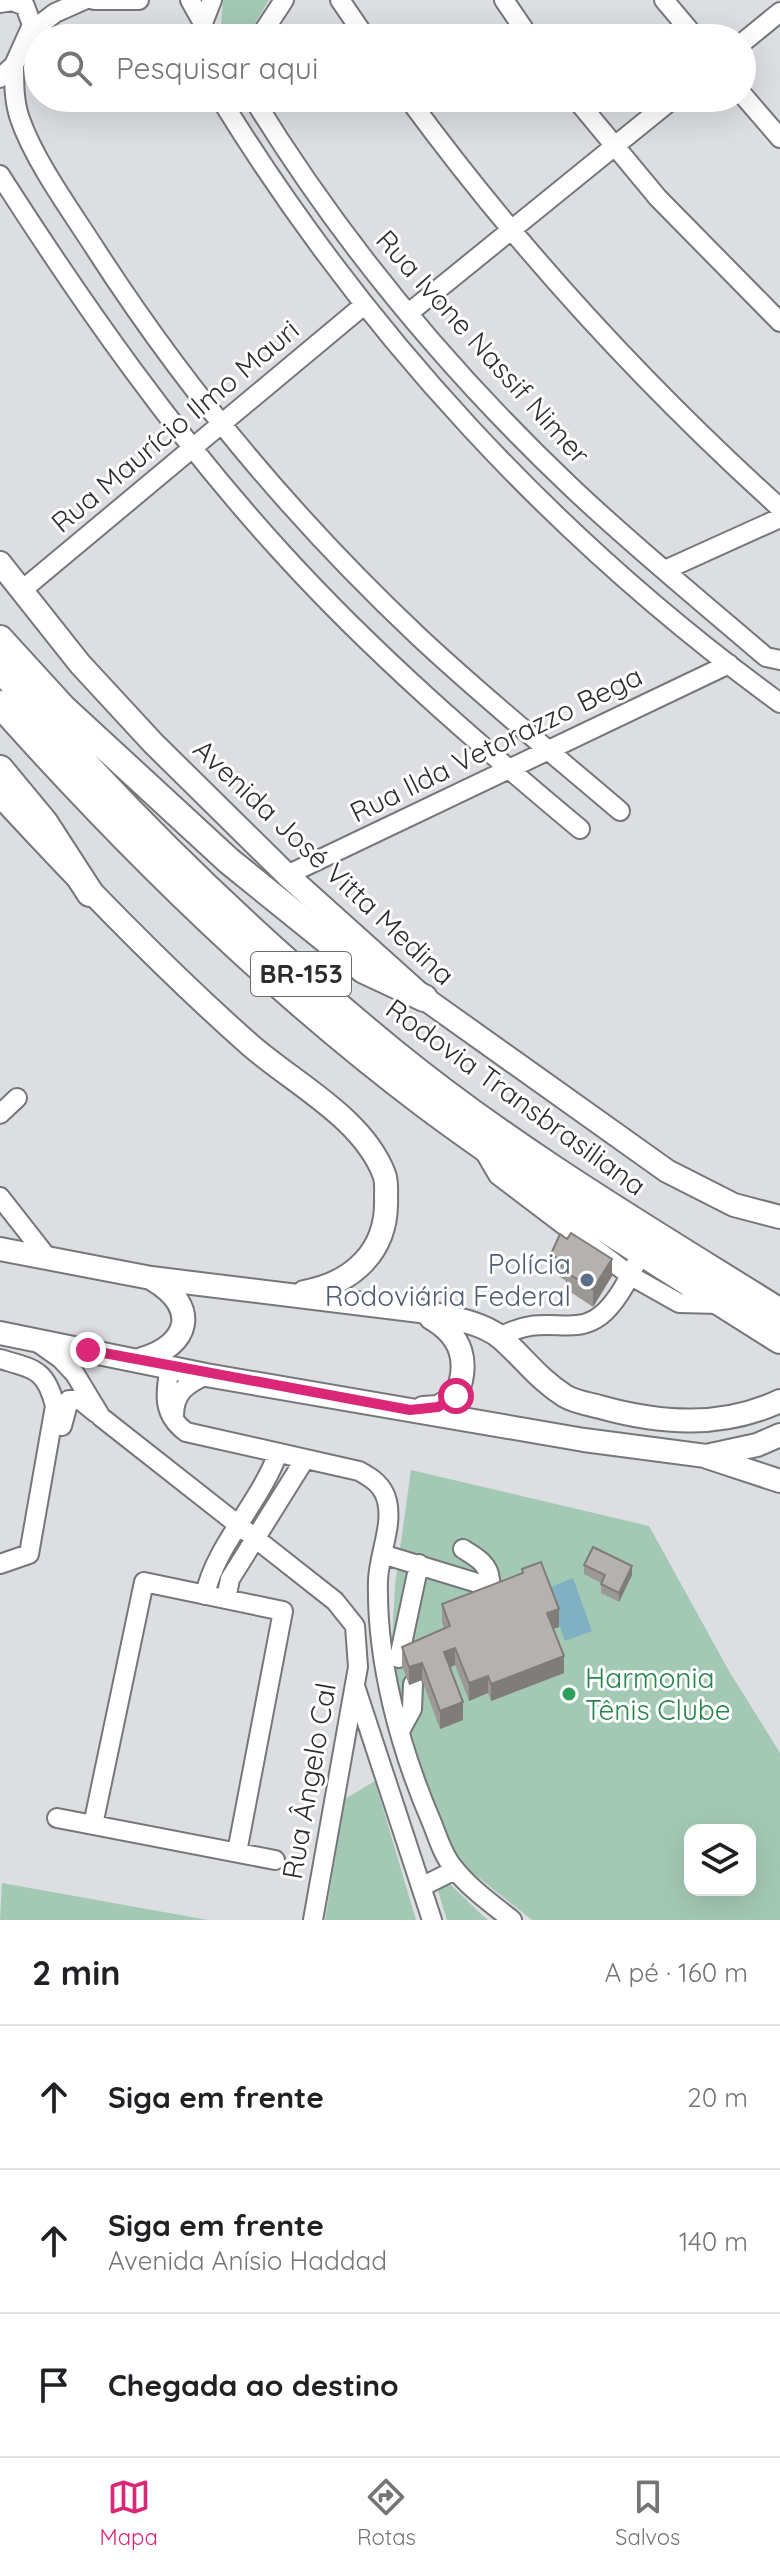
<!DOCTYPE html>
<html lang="pt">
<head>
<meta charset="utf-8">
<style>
  :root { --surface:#fff; --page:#f6f6f6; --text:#202124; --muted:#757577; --line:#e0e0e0; --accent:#db2777 }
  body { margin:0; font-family:Quicksand,sans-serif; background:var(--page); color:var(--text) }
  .controls { position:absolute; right:24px; bottom:24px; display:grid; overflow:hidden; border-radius:16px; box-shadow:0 8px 32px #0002 }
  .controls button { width:72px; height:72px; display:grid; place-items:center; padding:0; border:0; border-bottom:2px solid var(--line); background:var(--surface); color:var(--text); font:40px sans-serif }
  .stop { position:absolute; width:24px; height:24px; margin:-18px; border:6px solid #db2777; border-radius:50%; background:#fff }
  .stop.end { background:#db2777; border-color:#fff; box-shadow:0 2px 8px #0008 }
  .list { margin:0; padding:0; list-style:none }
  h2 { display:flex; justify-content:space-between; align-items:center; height:104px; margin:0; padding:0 32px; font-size:34px }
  h2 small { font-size:26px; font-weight:400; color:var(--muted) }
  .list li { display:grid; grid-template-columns:52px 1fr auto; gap:24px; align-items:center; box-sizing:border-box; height:144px; padding:0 32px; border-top:2px solid var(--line) }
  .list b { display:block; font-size:30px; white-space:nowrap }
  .list p { margin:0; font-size:26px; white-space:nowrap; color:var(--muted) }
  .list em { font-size:26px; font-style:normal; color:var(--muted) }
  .icon { flex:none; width:44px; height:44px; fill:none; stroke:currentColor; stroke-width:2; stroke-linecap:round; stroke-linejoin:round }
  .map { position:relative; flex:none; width:780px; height:1920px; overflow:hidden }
  .search { position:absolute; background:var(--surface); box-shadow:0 8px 32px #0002; left:24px; right:24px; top:24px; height:88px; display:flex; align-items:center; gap:20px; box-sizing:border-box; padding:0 28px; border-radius:44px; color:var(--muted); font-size:30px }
  .sheet { height:536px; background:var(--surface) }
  nav { display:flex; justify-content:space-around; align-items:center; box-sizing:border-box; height:112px; border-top:2px solid var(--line); background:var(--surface); font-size:22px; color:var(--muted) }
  nav a { display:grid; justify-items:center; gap:4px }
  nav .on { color:var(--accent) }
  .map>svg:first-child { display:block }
  .green { fill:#a3c9b4; fill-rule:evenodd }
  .water { fill:#80b1c3 }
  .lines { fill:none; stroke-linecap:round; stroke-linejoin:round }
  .minor-casing { stroke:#75777a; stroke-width:22 }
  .major-casing { stroke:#75777a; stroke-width:26 }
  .highway-casing { stroke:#75777a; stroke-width:30 }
  .minor { stroke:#fff; stroke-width:18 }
  .major { stroke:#fff; stroke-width:22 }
  .highway { stroke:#fff; stroke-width:26 }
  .wall { fill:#9c9896 }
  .shaded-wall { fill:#7f7c7a }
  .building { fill:#b5b1af; stroke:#7f7c7a; stroke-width:2 }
  .route { stroke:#db2777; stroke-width:10 }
  .service-dot { fill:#5c6f8a; stroke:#fff; stroke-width:3 }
  .leisure-dot { fill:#2e9e5b; stroke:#fff; stroke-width:3 }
  .labels { text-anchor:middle; stroke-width:6; stroke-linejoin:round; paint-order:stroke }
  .shield { fill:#fff; stroke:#6b6c6d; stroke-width:2 }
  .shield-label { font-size:26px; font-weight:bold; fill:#2c2d2e }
  .street-label { font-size:28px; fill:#2c2d2e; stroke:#fff }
  .service-label { font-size:28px; fill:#4e5e75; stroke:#fff; text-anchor:end }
  .leisure-label { font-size:28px; fill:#27864d; stroke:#fff; text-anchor:start }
</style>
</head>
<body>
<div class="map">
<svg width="780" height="1920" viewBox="0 0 780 1920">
  <rect width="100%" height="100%" fill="#dcdee2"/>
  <path class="green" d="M223,0h46l-23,38h-26z
    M411,1470l238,56 80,145 51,82v167h-248l-72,-57 -14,-20 -41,-109 -14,-74 4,-75zM690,1830h60v60h-60z
    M375,1781l41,139h-91l20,-121z
    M448,1882l35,34 5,4h-41l-9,-29z
    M2,1883l206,37h-208z"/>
  <path class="water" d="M573,1578l19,53 -27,10 -19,-52z"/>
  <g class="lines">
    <defs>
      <path id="minor" d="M94,0h45
        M190,0l13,23
        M340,0l26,38
        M504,0l26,38
        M664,0l32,38
        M0,3l12,-2 13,5 7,19 -18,40 -14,13
        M30,32l25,-19 29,-13
        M202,38l1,-15 9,-23
        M259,38l25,-38
        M742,43l38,-31
        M14,65c0,18 0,37 6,54 15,43 51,92 76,131 91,141 200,271 322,386 65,61 134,117 202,175
        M742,94l38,44
        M220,98c145,236 336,442 560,605
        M253,98c87,142 197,274 317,388 63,60 131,115 196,171l14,3
        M408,98c110,150 235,286 372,410
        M575,98l83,100 122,124
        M0,175c85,133 176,262 283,379 91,100 193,188 297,275
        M410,312l264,-214
        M665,570l115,-52
        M21,591l343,-286
        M287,875l442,-211
        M0,1114l17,-16
        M484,1151l14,24 133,101 48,27 41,1
        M0,1197l47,60
        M500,1337c61,-35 89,28 135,-72
        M37,1342l24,17 14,15 26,43 234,184 20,25 3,41 -45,253
        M0,1359c34,10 46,10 55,47l-26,148 -29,10
        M170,1366c-5,28 -8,48 16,66l173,39c13,7 24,14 28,30 6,25 -8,53 -9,79 -2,81 22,169 54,243 6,15 11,32 21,44 16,21 39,37 59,53
        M174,1416c0,-24 13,-32 32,-41
        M62,1426l7,-26h11l16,13
        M382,1554l102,31 6,-5c-1,-16 -14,-23 -27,-31
        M205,1595c10,-49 55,-92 73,-142
        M226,1599l4,-20 75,-120
        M399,1658l20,-94
        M355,1686l77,234
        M400,1731l12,-22 1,-25
        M57,1818l218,42
        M93,1825l51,-243 139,29 -46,241
        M421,1887l34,-17"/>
      <path id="major" d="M0,563l80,101 73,79 134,132 137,123 243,173 67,34 46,12
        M0,795c80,87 161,171 249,249 44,39 113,73 135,130 3,7 2,16 2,24 2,53 -33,85 -82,94
        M0,1249l151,29 269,33c25,6 61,10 81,27 23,20 37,41 64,58 10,6 24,8 35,11 61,17 122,21 180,-6
        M0,1333l206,42 378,65 122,16 51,-11 23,-10
        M142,1359c48,-14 57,-52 12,-79
        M423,1408l15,-1 18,-11c14,-34 6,-60 -25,-78
        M707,1457l73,24"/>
      <path id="highway" d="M0,639l63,69 166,153 135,109 60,28
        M0,668c119,140 251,268 393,384 120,98 256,178 387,260
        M0,704c130,146 270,284 427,402 113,84 234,159 353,234
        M0,769l44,53 46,71"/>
    </defs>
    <use href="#minor" class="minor-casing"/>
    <use href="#major" class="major-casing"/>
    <use href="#highway" class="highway-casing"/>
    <use href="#minor" class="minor"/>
    <use href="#major" class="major"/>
    <use href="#highway" class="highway"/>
  </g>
  <path class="wall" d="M551,1254l61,22 -19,31 -27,-18v-8l-15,-10z
    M584,1565l48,10 -13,27 -18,-9v-10l-17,-9z
    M522,1569l37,58 -6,2 11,44 -73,28 -3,-8 -19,8 -14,-36 -6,3 14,52 -23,9 -18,-49 -13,5 -7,-20v-18l42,-18 -2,-7v-18l80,-31z"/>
  <path class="shaded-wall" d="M612,1259v17l-19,31v-18z
    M632,1566v9l-13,27v-9z
    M559,1609v18l-12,4v-18z
    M455,1648v17l-11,5v-18z
    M564,1656v17l-73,28v-17z
    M422,1663v17l-13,5v-18z
    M488,1676v17l-19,8v-18z
    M463,1702v18l-23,9v-18z"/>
  <path class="building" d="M571,1233l41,26 -19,30 -27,-17 3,-6 -18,-12 9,-20 7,5z
    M593,1547l39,19 -13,27 -18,-9 4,-9 -21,-10z
    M541,1562l18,47 -12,4 17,43 -73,28 -3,-8 -19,7 -14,-35 -11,4 19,50 -23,9 -18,-48 -13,4 -7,-20 48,-21 -8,-22 81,-31 -1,-4z"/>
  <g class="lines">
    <path class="route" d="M88,1350l322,60 28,-3 18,-11"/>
  </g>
  <circle class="service-dot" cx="587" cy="1280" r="8"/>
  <circle class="leisure-dot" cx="569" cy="1694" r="8"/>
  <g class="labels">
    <rect class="shield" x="251" y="952" width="100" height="44" rx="6"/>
    <g class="shield-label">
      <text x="301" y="983">BR-153</text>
    </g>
    <g class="street-label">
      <text transform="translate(483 347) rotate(48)" y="10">Rua Ivone Nassif Nimer</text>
      <text transform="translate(175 426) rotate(-40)" y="10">Rua Maurício Ilmo Mauri</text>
      <text transform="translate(496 744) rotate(-26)" y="10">Rua Ilda Vetorazzo Bega</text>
      <text transform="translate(324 862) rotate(43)" y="10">Avenida José Vitta Medina</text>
      <text transform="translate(516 1097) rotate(36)" y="10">Rodovia Transbrasiliana</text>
      <text transform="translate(309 1781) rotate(-80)" y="10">Rua Ângelo Cal</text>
    </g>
    <g class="service-label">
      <text x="571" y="1274">Polícia<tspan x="571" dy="32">Rodoviária Federal</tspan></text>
    </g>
    <g class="leisure-label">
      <text x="585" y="1688">Harmonia<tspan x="585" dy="32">Tênis Clube</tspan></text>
    </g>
  </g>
</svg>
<div class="controls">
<button><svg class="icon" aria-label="layers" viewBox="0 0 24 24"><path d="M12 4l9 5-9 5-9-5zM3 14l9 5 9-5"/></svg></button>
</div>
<div class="stop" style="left:456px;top:1396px"></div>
<div class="stop end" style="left:88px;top:1350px"></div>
<div class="search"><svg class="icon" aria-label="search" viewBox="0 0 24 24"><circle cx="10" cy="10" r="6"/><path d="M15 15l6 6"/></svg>Pesquisar aqui</div>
</div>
<section class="sheet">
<h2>2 min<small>A pé · 160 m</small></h2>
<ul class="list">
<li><svg class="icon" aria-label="ahead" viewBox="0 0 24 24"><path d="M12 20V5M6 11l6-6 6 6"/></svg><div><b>Siga em frente</b></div><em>20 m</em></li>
<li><svg class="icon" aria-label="ahead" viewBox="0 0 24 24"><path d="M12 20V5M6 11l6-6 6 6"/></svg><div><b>Siga em frente</b><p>Avenida Anísio Haddad</p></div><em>140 m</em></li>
<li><svg class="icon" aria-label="arrive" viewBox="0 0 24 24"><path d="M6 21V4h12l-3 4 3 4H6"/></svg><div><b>Chegada ao destino</b></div></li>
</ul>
</section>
<nav>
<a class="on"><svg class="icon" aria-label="map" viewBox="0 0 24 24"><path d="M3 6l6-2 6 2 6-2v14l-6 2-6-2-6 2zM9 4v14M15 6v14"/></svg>Mapa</a>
<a><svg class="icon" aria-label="directions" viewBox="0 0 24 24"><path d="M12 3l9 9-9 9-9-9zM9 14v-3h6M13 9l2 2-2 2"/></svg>Rotas</a>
<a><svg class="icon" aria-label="saved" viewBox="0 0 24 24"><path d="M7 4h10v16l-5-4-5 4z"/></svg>Salvos</a>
</nav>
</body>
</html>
